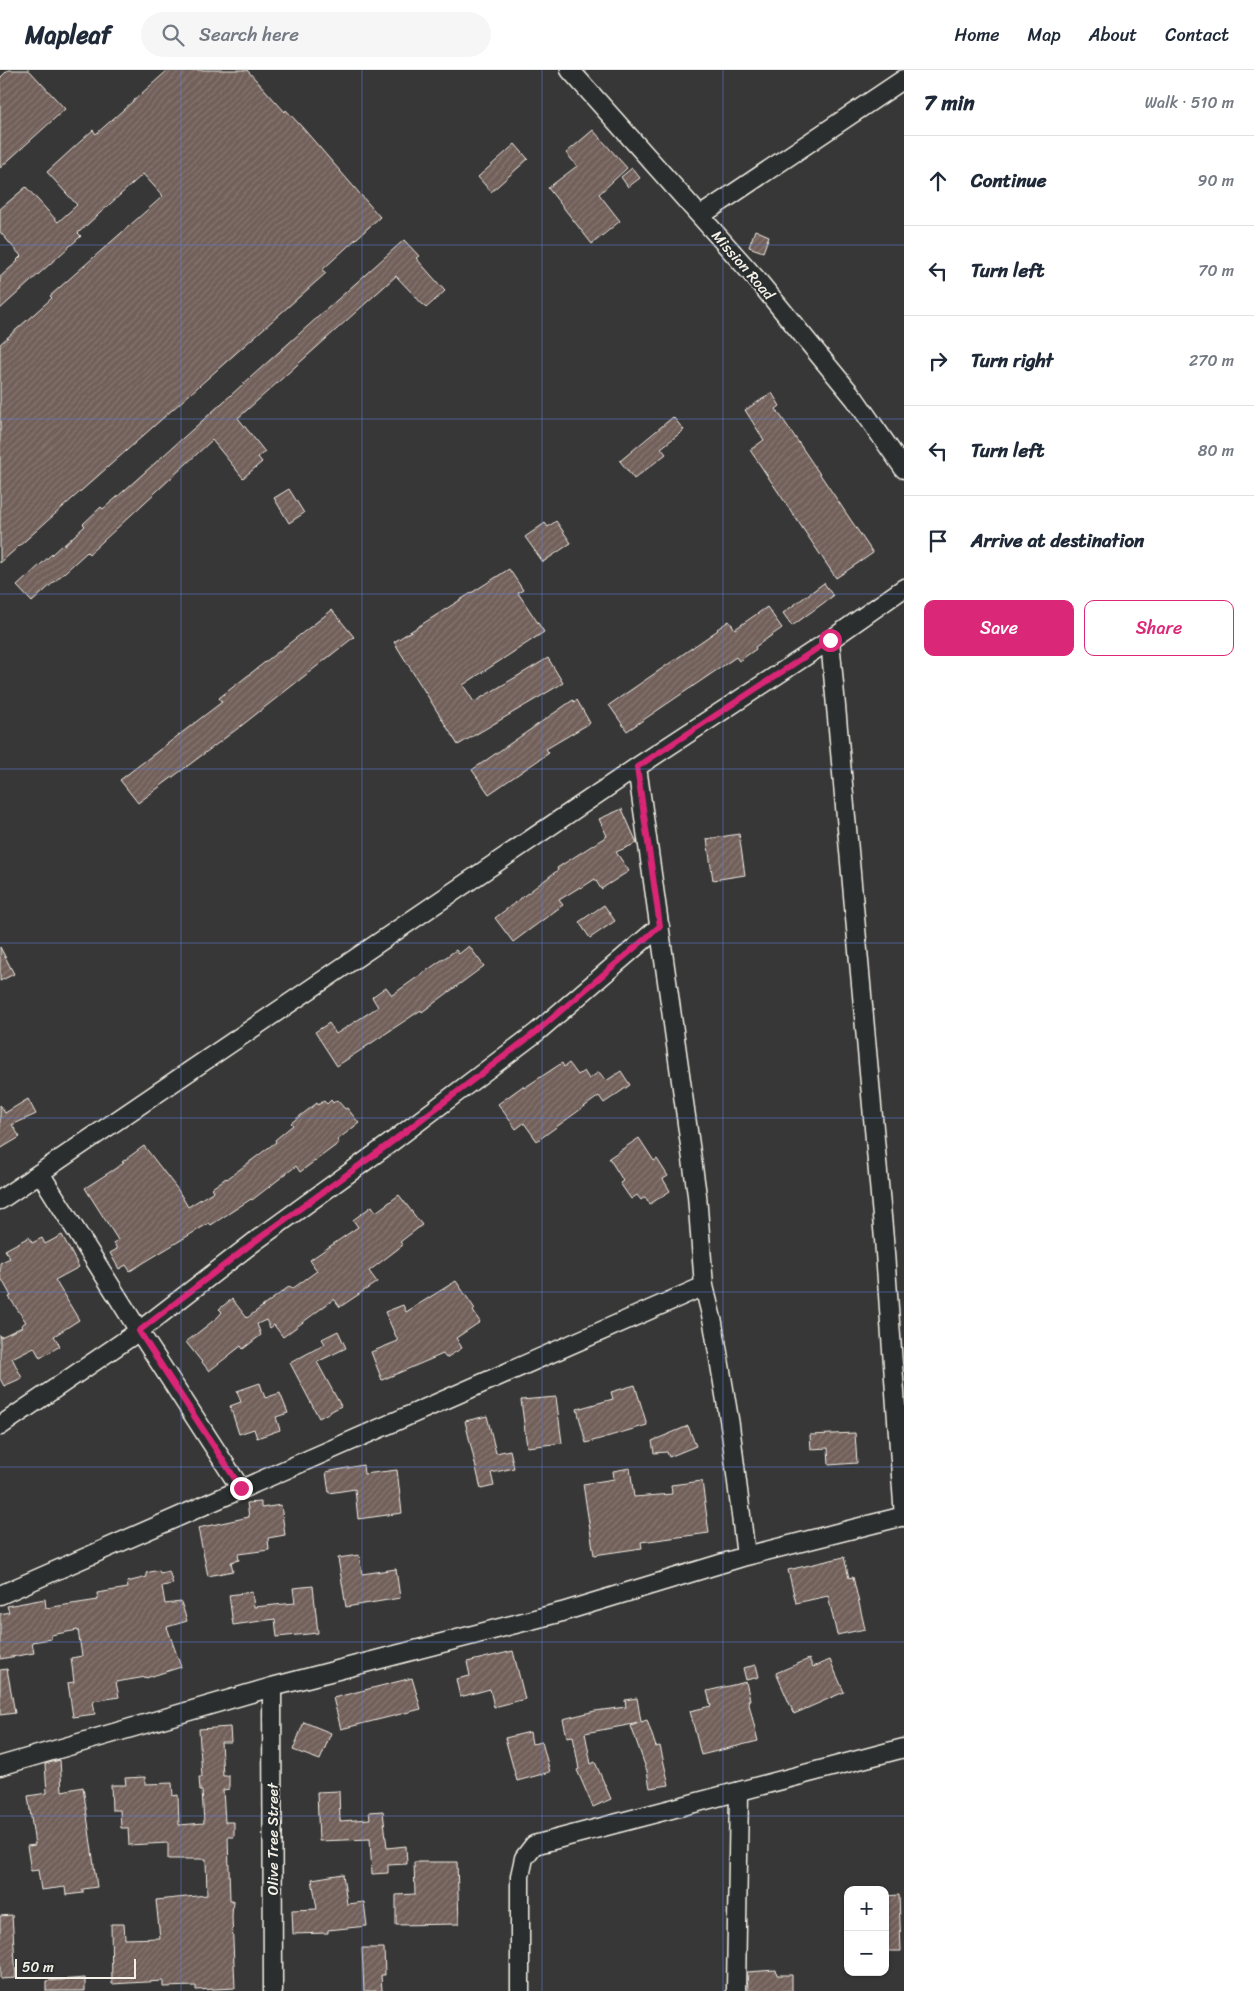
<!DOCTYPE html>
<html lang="en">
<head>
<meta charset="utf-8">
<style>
  :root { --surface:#fff; --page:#f6f6f7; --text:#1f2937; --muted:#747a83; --line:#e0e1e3; --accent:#db2777 }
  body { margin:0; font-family:Sriracha,sans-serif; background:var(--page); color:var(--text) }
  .controls { position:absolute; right:15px; bottom:15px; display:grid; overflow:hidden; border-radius:10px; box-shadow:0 1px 4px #0004 }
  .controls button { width:45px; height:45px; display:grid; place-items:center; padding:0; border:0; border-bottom:1px solid var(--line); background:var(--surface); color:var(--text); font:25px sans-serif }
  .scale { position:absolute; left:15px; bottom:12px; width:121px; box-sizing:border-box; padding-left:5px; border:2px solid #f4f1e8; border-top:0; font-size:14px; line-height:18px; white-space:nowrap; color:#f4f1e8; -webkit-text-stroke:4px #2a2d2e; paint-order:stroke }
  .stop { position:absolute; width:15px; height:15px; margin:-11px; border:4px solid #db2777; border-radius:50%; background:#fff }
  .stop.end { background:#db2777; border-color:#fff; box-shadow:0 1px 5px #0008 }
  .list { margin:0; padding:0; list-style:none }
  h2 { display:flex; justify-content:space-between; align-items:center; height:65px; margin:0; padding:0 20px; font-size:21px }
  h2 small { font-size:16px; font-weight:400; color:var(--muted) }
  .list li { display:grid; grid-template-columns:32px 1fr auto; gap:15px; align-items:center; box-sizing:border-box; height:90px; padding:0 20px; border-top:1px solid var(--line) }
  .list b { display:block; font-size:19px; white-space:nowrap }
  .list em { font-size:16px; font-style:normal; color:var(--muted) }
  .actions { display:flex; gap:10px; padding:15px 20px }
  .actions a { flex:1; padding:11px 0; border:1px solid var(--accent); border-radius:10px; text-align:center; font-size:18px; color:var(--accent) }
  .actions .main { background:var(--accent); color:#fff }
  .icon { flex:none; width:28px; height:28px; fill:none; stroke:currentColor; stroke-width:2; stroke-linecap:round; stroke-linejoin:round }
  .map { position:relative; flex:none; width:904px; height:1921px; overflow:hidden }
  header { display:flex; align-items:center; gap:30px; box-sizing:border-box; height:70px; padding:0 25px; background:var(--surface); border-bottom:1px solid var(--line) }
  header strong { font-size:24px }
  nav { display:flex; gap:28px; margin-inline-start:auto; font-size:18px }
  .search { width:350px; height:45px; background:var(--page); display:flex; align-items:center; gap:12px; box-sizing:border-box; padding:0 18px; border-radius:28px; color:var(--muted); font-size:19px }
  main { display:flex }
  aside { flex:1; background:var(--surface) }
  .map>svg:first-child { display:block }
  .building { fill:url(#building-hatch); stroke:#f4f1e8 }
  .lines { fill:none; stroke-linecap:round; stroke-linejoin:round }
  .minor-casing { stroke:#f4f1e8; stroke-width:21 }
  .minor { stroke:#2a2d2e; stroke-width:18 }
  .route { stroke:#db2777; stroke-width:6 }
  .grid { fill:none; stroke:#5e7fdd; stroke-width:1; stroke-opacity:0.55 }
  .labels { text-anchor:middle; stroke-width:4; stroke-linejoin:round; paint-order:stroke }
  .street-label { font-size:15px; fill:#f4f1e8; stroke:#2a2d2e }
</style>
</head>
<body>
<header>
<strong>Mapleaf</strong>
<div class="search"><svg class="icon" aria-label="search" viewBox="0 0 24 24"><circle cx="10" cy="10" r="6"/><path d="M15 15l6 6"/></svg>Search here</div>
<nav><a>Home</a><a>Map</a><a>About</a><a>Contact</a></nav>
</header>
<main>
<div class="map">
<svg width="904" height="1921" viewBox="0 0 904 1921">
  <defs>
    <pattern id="building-hatch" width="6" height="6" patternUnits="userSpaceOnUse" patternTransform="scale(1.25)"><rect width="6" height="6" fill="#715f5a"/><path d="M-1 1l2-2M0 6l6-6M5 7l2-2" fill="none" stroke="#867672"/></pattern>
  </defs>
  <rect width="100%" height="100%" fill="#383737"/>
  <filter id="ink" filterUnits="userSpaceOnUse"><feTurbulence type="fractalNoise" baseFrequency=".02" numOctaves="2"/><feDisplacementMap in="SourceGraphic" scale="10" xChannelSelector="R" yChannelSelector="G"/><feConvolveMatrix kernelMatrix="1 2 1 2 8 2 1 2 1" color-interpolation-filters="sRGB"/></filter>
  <g filter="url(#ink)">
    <path class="building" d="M8,0h21l36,39 -65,59v-90z
      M168,0h79l38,42 1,-2 15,16 79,91 -58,53 4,3 -326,290v-219l52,-46 -2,-2 113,-100 -20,-22 -65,59 3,3 -81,73v-32l18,-16 -1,-1 4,-4 -21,-24v-23l26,-22 32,35 19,-17 -30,-33 46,-42 3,4z
      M593,60l34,38 -28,26 21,27 -28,23 -44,-56 29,-22 -11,-13z
      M515,74l13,15 -37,33 -13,-15z
      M632,98l8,10 -12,9 -7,-10z
      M755,160l14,6 -6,16 -14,-5z
      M404,170l15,16 -3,2 29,33 -19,17 -30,-32 -158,142 27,34 -7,5 4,5 -19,16 -31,-38 -123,114 -2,-2 -55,50 -15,-16 46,-42 1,1 21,-19 -2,-2 18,-17 2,2 13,-11z
      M772,323l8,13 -4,3 97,144 -37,25 -86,-128 14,-10 -19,-30z
      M673,347l11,13 -23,18 5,6 -32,25 -14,-18z
      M289,419l15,24 -15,10 -15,-25z
      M556,451l15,22 -28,19 -18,-25 20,-14 3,4z
      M509,499l14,21 -5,3 26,39 -81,53 11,17 74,-44 15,25 -105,62 -64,-103z
      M824,513l9,13 -41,30 -9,-13z
      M767,537l15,21 -27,19 1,2 -17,12 -3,-4 -109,74 -18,-26 109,-75 -1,-1 12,-8 6,8z
      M332,540l22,27 -113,89 -103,77 -18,-23 102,-78 -3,-4z
      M573,630l1,2 3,-2 13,23 -44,26 3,4 -60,41 -17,-24z
      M622,739l15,34 -21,9 13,19 -28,18 -6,-10 -14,9 -1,-1 -21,13 4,5 -50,37 -18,-24 63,-48 -1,-2 50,-32 -8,-17z
      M739,764l6,41 -32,5 -6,-41z
      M604,835l11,16 -25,17 -11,-16z
      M469,876l15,20 -62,46 -1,-2 -84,56 -22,-34 14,-9 7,11 42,-27 -6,-10 14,-10 6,8 64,-45 3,4z
      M0,877l14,27 -14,7z
      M562,993l2,4 5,-4 9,12 6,-4 5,8 10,-7 7,9 15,-10 9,14 -26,18 -5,-7 -62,45 -13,-18 -8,6 -18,-25 25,-18 1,2z
      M28,1029l8,15 -24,11 8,12 -20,12v-44l5,8z
      M331,1030l2,3 4,-3 8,9 2,-1 12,15 -22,17 2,3 -39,29 -4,-6 -44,34 -1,-1 -40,26 -2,-2 -79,48 -4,-6 -7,4 -9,-16 7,-4 -3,-6 4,-3 -33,-52 39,-25 -2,-1 22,-16 34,44 10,17 26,-16 -2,-3 14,-10 1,1 49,-37 -1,-2 18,-15 -2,-2 26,-20 1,2 6,-4 3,3z
      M639,1068l15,23 3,-2 11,17 -5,3 7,12 -20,13 -5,-7 -4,3 -4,-5 -6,4 -11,-16 3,-2 -4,-7 -10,-16z
      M399,1125l23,30 -22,17 3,3 -34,26 8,11 -37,25 -6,-8 -51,38 -9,-12 -4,3 -4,-8 -9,4 4,11 -18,14 -2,-3 -32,25 -23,-29 32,-25 4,-5 -3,-3 13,-10 15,19 43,-32 2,3 25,-18 -7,-11 48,-33 -5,-7 19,-14 4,6z
      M62,1165l17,32 -24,13 24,40 -25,16 6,10 -20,12 -6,-11 -22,11 10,20 -18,8 -4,-7v-44l1,2 21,-10 -1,-2 5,-3 -17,-25 2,-1 -11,-20v-13l10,-5 -5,-8 24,-13 3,6 10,-5 3,6z
      M456,1211l19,28 -2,2 7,11 -24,16 6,10 -16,10 -3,-4 -61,26 -11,-28 27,-11 -13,-29 18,-7 3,7z
      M338,1261l8,17 -29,14 24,44 -22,12 -29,-55 35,-19 -3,-5z
      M260,1313l5,15 15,-5 8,20 -12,4 4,13 -23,8 -3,-9 -15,5 -9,-28 11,-4 -4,-11z
      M635,1315l12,40 -61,18 -9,-34 36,-10 -2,-7z
      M556,1327l6,46 -35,4 -6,-47z
      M487,1346l9,37 14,-3 4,18 -23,5 3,13 -13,3 -16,-68z
      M688,1356l8,20 -27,11 -2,-5 -13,1 -2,-12z
      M855,1363l2,30 -28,2 -1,-17 -17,1 -1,-14z
      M363,1395l1,9 33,-4 5,43 -44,6 -3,-30 -26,4 -3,-21z
      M630,1398l4,29 38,-3 -1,-9 31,-4 7,52 -68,9 1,6 -48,7 -11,-71 31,-5 -1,-8z
      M261,1432v6l20,-3 4,30 -17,3 1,12 -31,4 1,6 -8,2 2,9 -25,5 -10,-48 51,-11 -2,-14z
      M359,1485l3,19 34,-5 4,29 -54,9 -8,-49z
      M844,1487l5,21 4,-1 12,52 -28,6 -9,-39 -32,7 -8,-33z
      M159,1500l1,3 9,-2 4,13 -11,2 3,18 16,-2 6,19 -20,6 14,40 -35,11v-1l-30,5 3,15 -26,4 2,13 -22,3 -5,-34 6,-1 -3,-24 11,-2 -4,-26 -27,5v4l-19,3 2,11 -34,6v-45l9,-2 -2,-6 38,-7 1,9 52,-8 -1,-7 31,-5 -1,-6 20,-5 -1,-4z
      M313,1516l5,47 -41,4 -2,-18 -42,6 -4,-30 23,-3 2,15 41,-4 -2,-15z
      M513,1581l12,48 -31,8 -4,-18 -30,8 -4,-18 14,-3 -3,-14z
      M809,1589l4,8 17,-7 14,32 -50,22 -18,-41z
      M756,1595l3,12 -13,3 -3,-12z
      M7,1599l8,44 -15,2v-45z
      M412,1608l9,31 -80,20 -8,-31z
      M746,1612l4,18h-2l10,41 -57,14 -11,-44 21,-5 -4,-15z
      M637,1628l4,24 6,-2 9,27 4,-1 9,39 -19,3 -3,-17 -16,-45 8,-3 -54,10 6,31 4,-2 16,37 -18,8 -16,-37 2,-1 -6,-33 -6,1 -4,-18 32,-8 31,-4 -1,-7z
      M304,1652l27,11 -11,27 -27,-10z
      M230,1657l1,15h-10l2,34h6v13l-6,1 2,32h9v15h-6l2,63h3l-1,17 3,71 -39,2v-4l-33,1v-6l-51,3 -1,-60h13l1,15 35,-1 -4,-38 51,-5 -1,-36h-38v-16l-39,2 -1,-17h-7l-1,-18h-8l-1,-25h15l-1,-7 20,-1v7l27,-1 1,13 5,-1 1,30 25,-2 -2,-32h-2l-1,-14h3l-3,-48z
      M530,1662l2,12 10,-2 8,30 -33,9 -12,-43z
      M60,1690l2,31 21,-4 14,100 -14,2v4l-17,2 -1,-8 -24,3 -3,-20 -7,1 -4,-25 8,-1 -7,-49 19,-3 -2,-29z
      M339,1721l1,30 30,-2 -1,-7 14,-1 4,37 19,-2 1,18 -19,1v8l-16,1 -2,-35 -51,2 -2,-49z
      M414,1792h43l2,62 -63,1v-30l19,-1z
      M343,1804l4,30 17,-2 3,24 -39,4v3l-35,1 -1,-24 25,-1 -5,-30z
      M899,1825l2,56h-16v-55z
      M12,1845l4,63 -16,1v-63z
      M362,1878h22l1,27h-4l1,16h-18z
      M776,1900l1,5h15v16h-44l-1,-19z
      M85,1908v13h-39v-10z"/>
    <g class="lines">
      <defs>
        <path id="minor" d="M570,0l189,212 96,117 49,70
          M700,146l204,-137
          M830,570l54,599 20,278
          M637,697l60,428 7,91 9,37 17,102 16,131
          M40,1103l99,158 102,158
          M0,1130l637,-433 193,-127 74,-52
          M0,1356l139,-95 115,-89 135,-98 148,-112 123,-106
          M0,1525l704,-309
          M272,1617l1,304
          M0,1696l272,-79 290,-75 184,-56 158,-40
          M520,1921v-115l4,-18 10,-13 370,-97
          M736,1921l3,-200"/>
      </defs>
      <use href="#minor" class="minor-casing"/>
      <use href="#minor" class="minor"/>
    </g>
  </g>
  <g class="lines" filter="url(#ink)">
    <path class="route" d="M241,1418l-102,-157 115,-89 135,-98 147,-112 124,-106 -23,-159 193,-127"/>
  </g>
  <path class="grid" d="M181,0v1921M362,0v1921M542,0v1921M723,0v1921M0,175h904M0,349h904M0,524h904M0,699h904M0,873h904M0,1048h904M0,1222h904M0,1397h904M0,1572h904M0,1746h904"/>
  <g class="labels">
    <g class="street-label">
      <text transform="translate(743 195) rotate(49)" y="5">Mission Road</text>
      <text transform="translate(273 1769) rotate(-90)" y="5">Olive Tree Street</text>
    </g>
  </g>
</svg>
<div class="controls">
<button>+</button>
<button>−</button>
</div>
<div class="scale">50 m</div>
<div class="stop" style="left:830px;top:570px"></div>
<div class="stop end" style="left:241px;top:1418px"></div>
</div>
<aside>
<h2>7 min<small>Walk · 510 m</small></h2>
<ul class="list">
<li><svg class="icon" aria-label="ahead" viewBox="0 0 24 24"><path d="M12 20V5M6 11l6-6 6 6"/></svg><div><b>Continue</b></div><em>90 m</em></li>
<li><svg class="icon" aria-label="left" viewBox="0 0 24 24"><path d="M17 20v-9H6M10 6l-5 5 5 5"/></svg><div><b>Turn left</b></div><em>70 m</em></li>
<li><svg class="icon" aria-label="right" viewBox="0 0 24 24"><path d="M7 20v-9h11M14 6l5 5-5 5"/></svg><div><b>Turn right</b></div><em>270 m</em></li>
<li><svg class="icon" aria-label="left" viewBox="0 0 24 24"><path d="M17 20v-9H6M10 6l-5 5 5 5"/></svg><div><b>Turn left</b></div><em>80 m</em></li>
<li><svg class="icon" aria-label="arrive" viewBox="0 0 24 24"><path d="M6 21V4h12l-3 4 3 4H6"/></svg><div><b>Arrive at destination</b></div></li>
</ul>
<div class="actions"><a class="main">Save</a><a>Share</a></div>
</aside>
</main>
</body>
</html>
